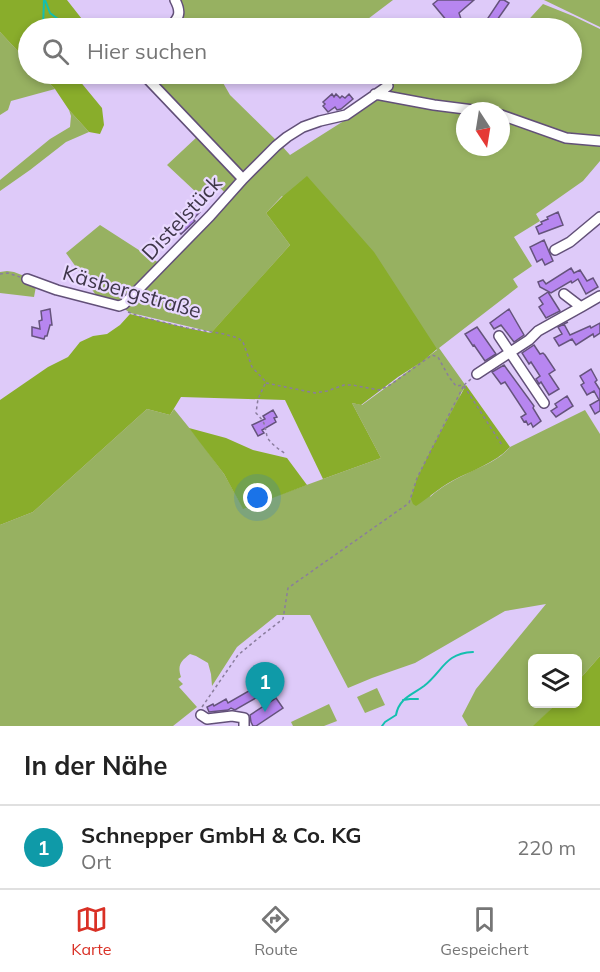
<!DOCTYPE html>
<html lang="de">
<head>
<meta charset="utf-8">
<style>
  :root { --surface:#fff; --page:#f2f2f2; --text:#222; --muted:#767676; --line:#e0e0e0; --accent:#d93025 }
  body { margin:0; font-family:Mulish,sans-serif; background:var(--page); color:var(--text) }
  .controls { position:absolute; right:18px; bottom:18px; display:grid; overflow:hidden; border-radius:9px; box-shadow:0 3px 9px #0003 }
  .controls button { width:54px; height:54px; display:grid; place-items:center; padding:0; border:0; border-bottom:2px solid var(--line); background:var(--surface); color:var(--text); font:30px sans-serif }
  .compass { position:absolute; left:456px; top:102px; width:54px; height:54px; border-radius:50%; background:var(--surface); box-shadow:0 3px 9px #0003; rotate:168deg }
  .you { position:absolute; left:258px; top:498px; width:21px; height:21px; margin:-15px; border:4px solid #fff; border-radius:50%; background:#1a73e8; box-shadow:0 0 0 9px #1a73e833 }
  .badge { display:grid; place-items:center; width:39px; height:39px; border-radius:50%; background:var(--accent); color:#fff; font-size:20px; font-weight:700 }
  .pin { position:absolute; translate:-50% -50px; filter:drop-shadow(0 2px 3px #0008) }
  .pin::after { content:''; position:absolute; top:32px; width:21px; height:18px; background:inherit; clip-path:polygon(0 0,100% 0,50% 100%) }
  .list { margin:0; padding:0; list-style:none }
  h2 { display:flex; justify-content:space-between; align-items:center; height:78px; margin:0; padding:0 24px; font-size:26px }
  h2 small { font-size:20px; font-weight:400; color:var(--muted) }
  .list li { display:grid; grid-template-columns:39px 1fr auto; gap:18px; align-items:center; box-sizing:border-box; height:84px; padding:0 24px; border-top:2px solid var(--line) }
  .list b { display:block; font-size:22px; white-space:nowrap }
  .list p { margin:0; font-size:20px; white-space:nowrap; color:var(--muted) }
  .list em { font-size:20px; font-style:normal; color:var(--muted) }
  .icon { flex:none; width:33px; height:33px; fill:none; stroke:currentColor; stroke-width:2; stroke-linecap:round; stroke-linejoin:round }
  .map { position:relative; flex:none; width:600px; height:726px; overflow:hidden }
  .search { position:absolute; background:var(--surface); box-shadow:0 3px 9px #0003; left:18px; right:18px; top:18px; height:66px; display:flex; align-items:center; gap:15px; box-sizing:border-box; padding:0 21px; border-radius:33px; color:var(--muted); font-size:22px }
  .sheet { height:162px; background:var(--surface) }
  nav { display:flex; justify-content:space-around; align-items:center; box-sizing:border-box; height:84px; border-top:2px solid var(--line); background:var(--surface); font-size:16px; color:var(--muted) }
  nav a { display:grid; justify-items:center; gap:3px }
  nav .on { color:var(--accent) }
  .map>svg:first-child { display:block }
  .green { fill:#97b161 }
  .forest { fill:#89ad2b }
  .lines { fill:none; stroke-linecap:round; stroke-linejoin:round }
  .stream { stroke:#14bfaf; stroke-width:2 }
  .building { fill:#b786f0; stroke:#65537c; stroke-width:1.5 }
  .minor-casing { stroke:#625078; stroke-width:12 }
  .path { stroke:#8a7d9d; stroke-width:1.5; stroke-dasharray:3 3; stroke-linecap:butt }
  .minor { stroke:#fff; stroke-width:9 }
  .labels { text-anchor:middle; stroke-width:4.5; stroke-linejoin:round; paint-order:stroke }
  .street-label { font-size:21px; fill:#3e3649; stroke:#e9d9ff }
</style>
</head>
<body>
<div class="map">
<svg width="600" height="726" viewBox="0 0 600 726">
  <rect width="100%" height="100%" fill="#decaf9"/>
  <path class="green" d="M176,0h217l-37,28h-186l5,-4z
    M544,0h56v27z
    M543,4l30,12 27,13v111l-21,-1 -78,-28h-17l-108,-17 29,-20h69l3,1 2,-1h93v-46h-51z
    M0,32l28,30v12h12l15,15 -44,12 -3,9 -8,5z
    M145,74h73l12,21 48,47 -34,33z
    M375,96l90,15v36h36v-31l19,7 80,19v19l-17,20 -47,33 4,7 -26,16 18,29 -19,13 5,8 -79,61 27,38 -5,7 -31,104c12,-11 26,-18 40,-25 15,-7 29,-12 40,-25l75,-37 15,24v222l-22,25v-23h-46v46h24l-22,22h-66l-6,-10 14,-27 70,-85 -41,7 -90,52 -43,15 -24,10 -38,-73h-33l-40,32 -25,39 -1,-12 -3,-11 -12,-7 -6,-2c-9,7 -13,11 -9,23l-3,2 5,5 -4,3 18,20 -24,19h-173v-201l33,-13 114,-103 23,6 4,-6 25,31 25,34 19,34 138,-50 -29,-55 10,2 75,-55 -16,-23 -139,-131 -16,17 24,32 -78,87 -72,-17 -10,-2 -8,-6 159,-162 9,10 60,-38z
    M69,110l20,22 -23,10 -36,28 -30,21v-11l50,-41 20,-12 1,-11z
    M198,136l39,42 -11,16 -13,-14 -15,14 -31,-29z
    M100,225l59,38 -37,40 -24,-5 -32,-45z
    M7,271l7,1 23,9 -3,16 -34,-4v-21z
    M377,688l8,17 -20,8 -8,-16z
    M329,704l8,17 -13,5h-31l-2,-4z"/>
  <path class="forest" d="M0,0h67l22,28h-61v34l-28,-30z
    M40,74h34l28,34 2,17 -4,9 -11,-2 -20,-22 -14,-21z
    M307,176l67,76 63,97 -14,12 -25,16 -37,28 -9,-2 29,55 -58,21 -38,-79 -104,-3 -11,18 -23,-6 -114,103 -33,13v-125l48,-33 20,-10 12,-15 13,-6 14,-2 13,-9 10,-11 57,14 24,5 79,-88 -24,-32 16,-16z
    M466,385l44,62c-16,17 -38,23 -58,34 -13,7 -24,17 -36,25l-3,-2 -2,-5 6,-20 13,-27z
    M189,428l37,10 27,12 34,8 20,27 -64,24 -19,-35z
    M600,656v70h-67l23,-22h22v-23z"/>
  <g class="lines">
    <path class="stream" d="M45,0l5,13 20,15
      M43,28l1,-28
      M63,74l1,5
      M403,700l7,-1h8
      M382,726l3,-4 11,-7c3,-17 16,-20 28,-29 19,-15 21,-33 49,-34"/>
  </g>
  <path class="building" d="M438,0h36l-15,13 2,6 -11,9h-12l9,-7 -14,-17z
    M500,0h4l5,3 -14,20 -7,-5z
    M332,94l2,3 2,-3 4,4 2,-2 3,2 4,-4 4,5 -12,10 -4,1 -2,-3 -7,5 -5,-6 2,-2 -2,-2z
    M195,206l5,6 -7,7 2,2 -14,13 -4,-6 7,-5 -6,-8 6,-5 4,4z
    M558,212l5,13 -24,9 -3,-7 6,-3 -1,-2 7,-3 -1,-2z
    M544,240l9,21 -8,4 -3,-6 -5,3 -7,-15z
    M571,268l3,5 6,-3 7,11 6,-3 5,9 -12,7 -8,-15 -6,4 -1,-2 -20,12 -11,-6 -2,-5 5,-2 3,4z
    M548,292l12,19 -14,7 -7,-11 4,-3 -4,-6z
    M50,309l2,16h-2l-3,11h-2l-1,3 -12,-3v-9l8,2 -1,-8 3,-1 -1,-9z
    M509,309l15,26 -10,7 -13,-17 -7,4 -4,-6z
    M568,322l-4,2 6,11 20,-9 1,2 9,-5v10l-6,4 -1,-3 -17,11 -4,-6 -13,7 -5,-8 8,-4 -4,-7z
    M477,327l19,27 -11,7 -11,-16 -1,1 -8,-12z
    M534,345l6,9 3,-1 2,2 10,15 -6,4 10,15 -10,6 -8,-13 -2,2 -3,-5 4,-3 -9,-14 -2,2 -7,-11z
    M504,365l30,41 -1,2 8,13 -8,6 -2,-4 -3,2 -2,-4 -2,1 -3,-5 5,-3 -21,-32 -4,2 -9,-12z
    M591,369l6,11 -2,2 5,8v21l-5,3 -5,-9 9,-5 -5,-9 -7,4 -6,-10 3,-2 -4,-7z
    M567,396l6,10 -17,11 -5,-6 6,-4 -2,-3z
    M273,410l4,7 -3,1 2,4 -14,8 2,3 -6,3 -6,-11 13,-6 -2,-3z
    M261,684l5,8 -31,18 -4,-2 -3,2 -19,2 -2,-5 6,-3 1,2 12,-7 2,4z
    M276,698l7,10 -27,18h-3l-2,-4 -1,-7z"/>
  <g class="lines">
    <defs>
      <path id="minor" d="M169,28c10,-10 13,-15 6,-28
        M143,74l100,105
        M375,94l59,11 47,6
        M501,115l65,23 34,3
        M555,250l15,-8 30,-25
        M27,279l30,11 62,16 5,-2 86,-88 33,-37 33,-33 11,-9 16,-10 17,-6 26,-6 42,-29
        M564,294l17,13 19,-11
        M499,336l45,67
        M477,374l52,-34 9,-9 43,-24
        M201,715l6,4 25,-3 12,2v8"/>
    </defs>
    <use href="#minor" class="minor-casing"/>
    <path class="path" d="M436,23l1,5
      M394,82l11,-8
      M0,274l8,-1 12,4
      M128,312l13,5 46,11 37,6 14,4 5,4 9,25 13,14
      M266,383l49,10 12,-2 17,-6h8l27,5 11,-5 42,-30 6,2 11,20 7,9 8,-1 7,-6
      M265,384l-7,15 -2,14c10,10 8,11 11,23 2,7 13,14 19,18
      M464,386l38,59
      M202,707l36,-52 23,-19 22,-17 5,-31 121,-85 8,-25 47,-93"/>
    <use href="#minor" class="minor"/>
  </g>
  <g class="labels">
    <g class="street-label">
      <text transform="translate(182 218) rotate(-47)" y="7">Distelstück</text>
      <text transform="translate(132 292) rotate(16)" y="7">Käsbergstraße</text>
    </g>
  </g>
</svg>
<div class="controls">
<button><svg class="icon" aria-label="layers" viewBox="0 0 24 24"><path d="M12 4l9 5-9 5-9-5zM3 14l9 5 9-5"/></svg></button>
</div>
<svg class="compass" viewBox="-18 -18 36 36"><path d="M0-13l5 13h-10z" fill="#e53935"/><path d="M0 13l5-13h-10z" fill="#767676"/></svg>
<div class="you"></div>
<div class="pin badge" style="left:265px;top:712px;background:#0f9aa8">1</div>
<div class="search"><svg class="icon" aria-label="search" viewBox="0 0 24 24"><circle cx="10" cy="10" r="6"/><path d="M15 15l6 6"/></svg>Hier suchen</div>
</div>
<section class="sheet">
<h2>In der Nähe<small></small></h2>
<ul class="list">
<li><span class="badge" style="background:#0f9aa8">1</span><div><b>Schnepper GmbH &amp; Co. KG</b><p>Ort</p></div><em>220 m</em></li>
</ul>
</section>
<nav>
<a class="on"><svg class="icon" aria-label="map" viewBox="0 0 24 24"><path d="M3 6l6-2 6 2 6-2v14l-6 2-6-2-6 2zM9 4v14M15 6v14"/></svg>Karte</a>
<a><svg class="icon" aria-label="directions" viewBox="0 0 24 24"><path d="M12 3l9 9-9 9-9-9zM9 14v-3h6M13 9l2 2-2 2"/></svg>Route</a>
<a><svg class="icon" aria-label="saved" viewBox="0 0 24 24"><path d="M7 4h10v16l-5-4-5 4z"/></svg>Gespeichert</a>
</nav>
</body>
</html>
